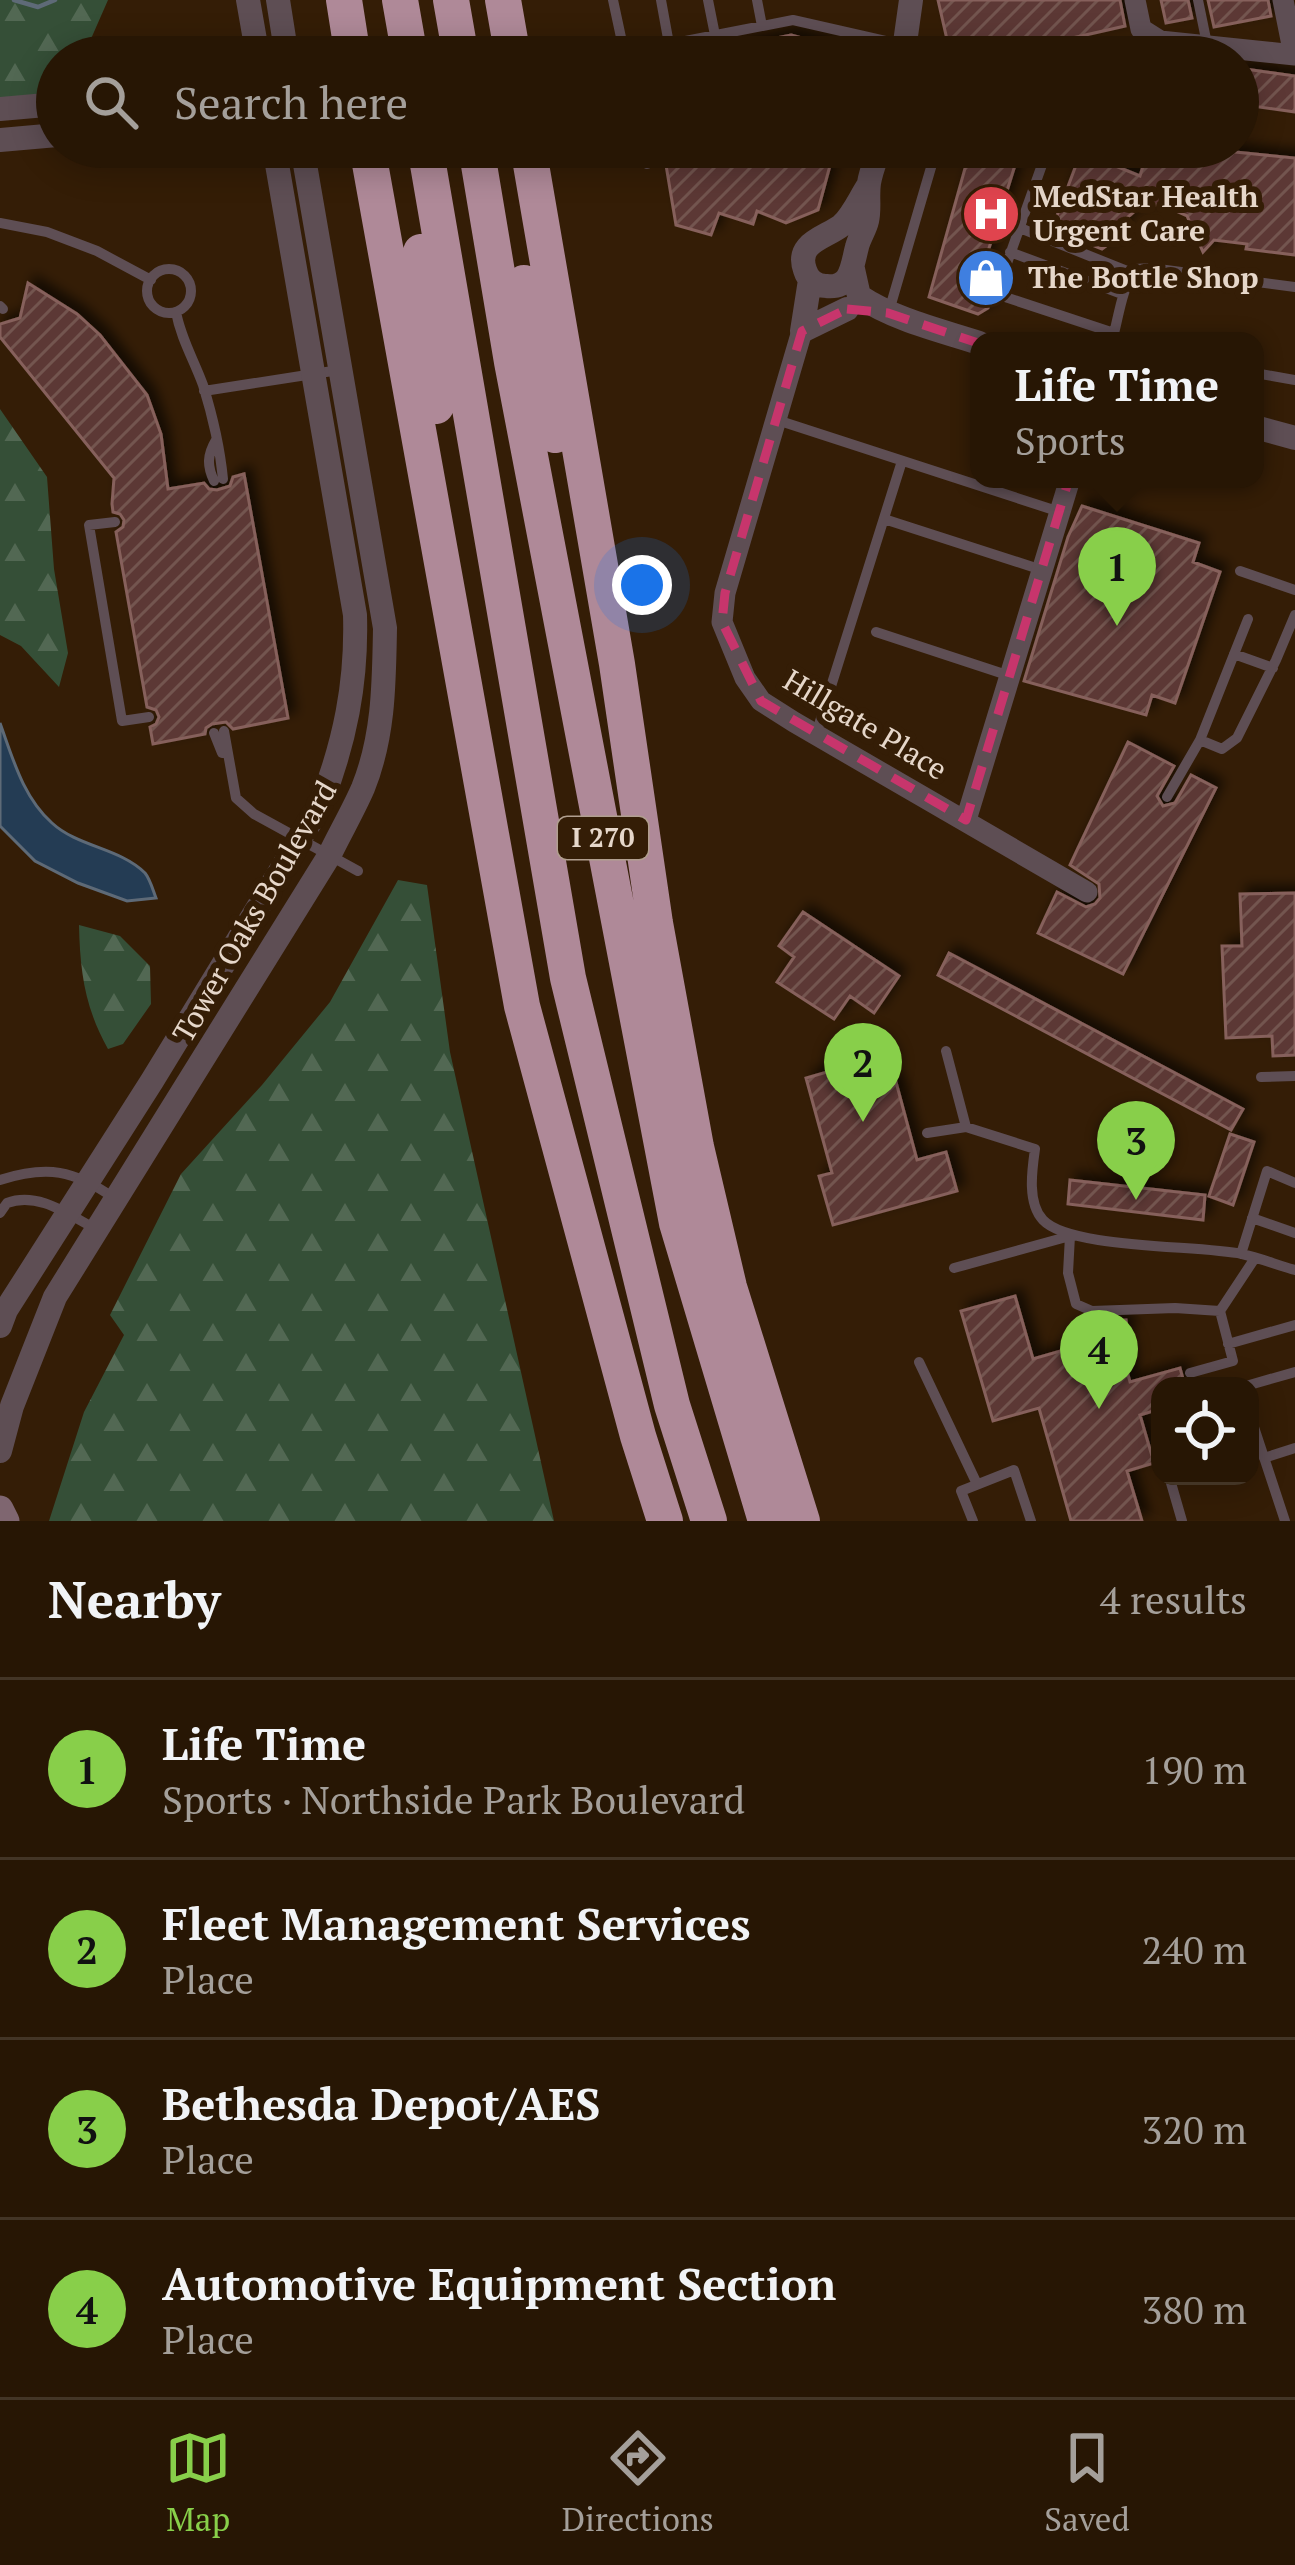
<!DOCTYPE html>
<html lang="en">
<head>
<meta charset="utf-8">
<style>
  :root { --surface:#271604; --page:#2f1f0e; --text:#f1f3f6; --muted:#a49f9a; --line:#433526; --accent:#88cf4a }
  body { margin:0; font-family:"PT Serif",serif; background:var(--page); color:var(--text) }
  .controls { position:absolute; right:36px; bottom:36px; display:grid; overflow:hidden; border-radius:24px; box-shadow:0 6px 30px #0003 }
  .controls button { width:108px; height:108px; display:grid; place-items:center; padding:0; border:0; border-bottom:3px solid var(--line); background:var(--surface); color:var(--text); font:60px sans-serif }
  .you { position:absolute; left:642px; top:585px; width:42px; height:42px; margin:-30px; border:9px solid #fff; border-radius:50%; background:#1a73e8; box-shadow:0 0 0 18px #1a73e833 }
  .badge { display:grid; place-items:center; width:78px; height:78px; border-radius:50%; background:var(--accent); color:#111; font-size:39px; font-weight:700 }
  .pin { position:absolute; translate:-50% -99px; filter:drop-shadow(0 3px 6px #0008) }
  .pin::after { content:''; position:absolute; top:63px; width:42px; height:36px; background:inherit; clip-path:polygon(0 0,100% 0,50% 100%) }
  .popup { position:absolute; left:970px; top:332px; width:294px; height:156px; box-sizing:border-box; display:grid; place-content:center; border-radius:24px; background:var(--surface); filter:drop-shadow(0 3px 9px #0005); font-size:39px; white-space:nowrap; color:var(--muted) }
  .popup b { font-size:45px; color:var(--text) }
  .popup::after { content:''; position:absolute; left:50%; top:100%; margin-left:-24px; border:24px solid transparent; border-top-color:var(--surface) }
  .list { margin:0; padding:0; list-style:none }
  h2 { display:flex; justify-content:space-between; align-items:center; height:156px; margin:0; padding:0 48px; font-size:51px }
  h2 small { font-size:39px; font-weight:400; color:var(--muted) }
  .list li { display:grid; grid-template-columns:78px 1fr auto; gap:36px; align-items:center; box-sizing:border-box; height:180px; padding:0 48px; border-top:3px solid var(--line) }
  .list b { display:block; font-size:45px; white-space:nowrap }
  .list p { margin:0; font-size:39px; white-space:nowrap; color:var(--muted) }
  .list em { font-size:39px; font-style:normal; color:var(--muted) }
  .icon { flex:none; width:66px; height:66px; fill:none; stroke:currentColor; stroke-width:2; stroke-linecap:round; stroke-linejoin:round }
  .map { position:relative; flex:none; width:1295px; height:1521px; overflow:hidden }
  .search { position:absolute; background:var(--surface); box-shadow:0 6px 30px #0003; left:36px; right:36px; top:36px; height:132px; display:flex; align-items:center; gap:30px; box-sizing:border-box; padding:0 42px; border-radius:66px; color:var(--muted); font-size:45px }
  .sheet { height:876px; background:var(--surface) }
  nav { display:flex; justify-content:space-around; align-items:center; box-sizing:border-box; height:168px; border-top:3px solid var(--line); background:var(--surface); font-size:33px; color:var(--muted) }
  nav a { display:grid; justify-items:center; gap:6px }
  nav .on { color:var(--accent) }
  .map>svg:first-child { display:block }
  .forest { fill:url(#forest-firs) }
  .water { fill:#243c54; stroke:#5e6a77; stroke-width:3 }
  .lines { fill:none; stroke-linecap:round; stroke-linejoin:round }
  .stream { stroke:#5e6a77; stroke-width:4.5 }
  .building { fill:url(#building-hatch); stroke:#86615b; stroke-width:3; filter:url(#shadow) }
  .service { stroke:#5e4e54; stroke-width:10 }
  .minor { stroke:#5e4e54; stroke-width:21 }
  .tertiary { stroke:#5e4e54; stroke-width:24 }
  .secondary { stroke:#7f6670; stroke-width:27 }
  .motorway { stroke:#af8998; stroke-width:36 }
  .marked { fill:none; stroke:#c7356c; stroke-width:9; stroke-dasharray:24 15; stroke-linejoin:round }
  .labels { text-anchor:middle; stroke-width:12; stroke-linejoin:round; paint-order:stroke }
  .shield { fill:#341d06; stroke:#b19f8f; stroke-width:3 }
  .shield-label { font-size:27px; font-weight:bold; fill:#e6d7ca }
  .poi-label { font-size:30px; font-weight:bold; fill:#e6d7ca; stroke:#341d06; text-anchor:start }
  .street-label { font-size:30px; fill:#e6d7ca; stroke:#341d06 }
</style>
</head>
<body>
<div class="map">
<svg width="1295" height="1521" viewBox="0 0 1295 1521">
  <defs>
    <pattern id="forest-firs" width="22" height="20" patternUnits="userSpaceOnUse" patternTransform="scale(3)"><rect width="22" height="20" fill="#354f37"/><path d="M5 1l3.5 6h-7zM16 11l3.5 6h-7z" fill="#526853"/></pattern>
    <pattern id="building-hatch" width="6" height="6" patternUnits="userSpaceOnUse" patternTransform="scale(3)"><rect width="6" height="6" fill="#5c3934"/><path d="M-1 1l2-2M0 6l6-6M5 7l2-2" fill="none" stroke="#735550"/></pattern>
    <filter id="shadow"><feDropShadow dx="7" dy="-7" stdDeviation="6" flood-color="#0009"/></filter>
  </defs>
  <rect width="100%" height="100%" fill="#341d06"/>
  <path class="forest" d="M0,0h108l-25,57h-26v47l-57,5z
    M0,409l47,68 7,92 14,84 -9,34 -38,-41 -21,-11z
    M398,880l29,5 23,167 104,469h-505l35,-109 40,-77 -14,-20 71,-141 81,-89 68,-83z
    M79,925l41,11 30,30 1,38 -28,40 -15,5c-23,-41 -28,-77 -29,-124z"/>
  <path class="water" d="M0,723c13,36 23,74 52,100 26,24 68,25 93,50 5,6 8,17 11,25l-29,3 -49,-18 -43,-22 -35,-35z"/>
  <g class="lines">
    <path class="stream" d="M14,0l24,7 17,-7"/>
  </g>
  <path class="building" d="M938,0h182l5,26 -79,18 3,13h-98z
    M1161,0h27l4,18 -26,5z
    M1208,0h60l3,16 -57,11z
    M791,35l65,18 -1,4h-142v-6z
    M1238,68l57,8v36l-57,-8z
    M663,147h172l-17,63 -32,13 -29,-12 -4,13 -34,-11 -8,22 -35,-10z
    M971,147h8l37,15 -32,102 11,4 -8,24 3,10 -2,6 -10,6 -49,-17z
    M1149,147l76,10v-6l70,7v97l-49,-6 1,-5 -33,-4 -11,12 -16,-36 -27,-12 -24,6 -14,12 -4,15 -16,12 -50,-20 29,-77 59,24z
    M28,283l49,31 23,21 47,60 14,39 7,55 36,-6 5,6 8,1 13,-4 3,-9 11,-3 44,244 -55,11 -7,-7 -14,2 -6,4 -1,6 -52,10 -3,-17 6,-3 3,-7 -3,-7 -9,-3 -31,-175 7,-5 1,-7 -4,-6 -7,-2 -1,-8 2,-26 -114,-141v-13l20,-6z
    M1082,506l117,37 -6,19 27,10 -45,131 -23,-8 -6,20 -122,-34 44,-144z
    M1128,742l46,24 -17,30 6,10 12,-3 16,-28 25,13 -93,186 -85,-41 19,-41 29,15 9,-3 5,-6 -1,-14 -29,-19z
    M1295,893v162l-22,1 -1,-20 -46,2 -4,-92h20l-2,-52z
    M803,912l96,64 -25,37 -24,-17 -16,23 -57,-37 17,-25 -15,-11z
    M949,953l294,156 -12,21 -293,-155z
    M855,1064l7,28 34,-10 21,78 29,-8 11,39 -124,34 -14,-49 13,-3 -26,-95z
    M1230,1134l24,8 -21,63 -24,-9z
    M1070,1180l135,15 -2,25 -135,-16z
    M1015,1296l18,63 66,-19 -3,-19 30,-1 2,13 -11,2 13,47 50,-14 5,18h-25v23l-20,6 14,48 -27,8 15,50h-71l-32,-113 -46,13 -32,-110z"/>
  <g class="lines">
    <path class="service" d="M613,0l12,56
      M661,0l8,44
      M708,0l7,35
      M757,0l5,26
      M1198,0l9,44
      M624,53l169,-33 110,25
      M643,147l4,17
      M1002,147l41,15 -47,132 118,39
      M0,223l47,9 50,19 54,29
      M1020,228l112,45
      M1010,252l112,42
      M147 291a22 22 0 1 1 44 0a22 22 0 1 1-44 0Z
      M0,306l3,3
      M889,311l48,-164
      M176,312c5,27 18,48 27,73 9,29 17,63 20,94
      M1112,341c7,-25 9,-50 23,-72l16,-1 144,19
      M1255,373l40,7
      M204,391l135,-21
      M777,420l283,92
      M214,481c-7,-15 -7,-26 2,-41
      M884,519l158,51
      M115,522l-26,3 33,196 27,-4
      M1240,571l55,19
      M1248,619l-48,121 22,9 15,-11 39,-78 19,-45
      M876,632l134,44
      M1234,654l39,14
      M224,731l12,67 18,16 104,57
      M214,733l8,20
      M816,734l86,-273
      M1167,797l33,-57
      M946,1051l20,76
      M1261,1077l34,-1
      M927,1133l39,-6 69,22c-3,21 -8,54 8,71 27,29 155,25 199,34 18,4 35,11 53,16
      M0,1180c47,-15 74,-10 114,18
      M0,1213l7,-10c32,-12 63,13 91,27
      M1252,1218l43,15
      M1241,1254l26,-83 28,12
      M954,1268l116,-32 -2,37 8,31 16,7 83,-3 45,3 35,-53
      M1228,1344l67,-19
      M919,1362l58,122
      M1190,1373l43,-12 -13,-50
      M1246,1386l49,-14
      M1250,1415l35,106
      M1160,1429l-4,1 4,14
      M1264,1458l31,-10
      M1169,1476l13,45
      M973,1521l-12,-30 53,-21 17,51"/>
    <path class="minor" d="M1135,0l6,29 19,12 135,14
      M1283,0l11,55
      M802,331l-77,262 -3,29 23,56 16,23 33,21 293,170
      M966,820l104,-341"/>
    <path class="tertiary" d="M248,0l10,57
      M278,0l9,57
      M903,57l8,-57
      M0,109l57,-5
      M0,140l57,-5
      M868,186c-8,12 -15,29 -26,39 -16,13 -47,17 -37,45 3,10 11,16 21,16 26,3 26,-21 31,-39 2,-9 8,-17 10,-26 3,-12 0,-25 2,-38 2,-12 7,-24 11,-36
      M853,269l6,27c36,24 80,34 120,47
      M810,280l-8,51 45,-22
      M1255,427l40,11
      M0,1326l6,-16 146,-229 168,-275c25,-64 37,-123 35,-191l-81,-468
      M0,1451l12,-45 43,-109 274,-441c11,-23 24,-45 34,-68 21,-52 21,-105 22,-160l-83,-481"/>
    <path class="secondary" d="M0,1509l6,12"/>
    <path class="motorway" d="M344,0l9,57
      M400,0l10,57
      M451,0l10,57
      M503,0l10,57
      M367,147l155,859 116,430 27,85
      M425,147l143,831 104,427 37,116
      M476,147l36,215 165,861 89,298
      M528,147l89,517 38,259 41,224 33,140 73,234
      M421,252l15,154
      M524,283l31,152"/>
  </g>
  <path class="marked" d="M847,309l41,4 210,70 -132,437 -205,-119 -39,-79 3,-29 77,-262z"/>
  <defs>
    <symbol id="hospital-disc" viewBox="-11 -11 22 22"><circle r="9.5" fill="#e0444e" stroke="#341d06"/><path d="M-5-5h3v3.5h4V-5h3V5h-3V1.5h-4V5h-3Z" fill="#fff"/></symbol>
    <symbol id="shop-disc" viewBox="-11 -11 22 22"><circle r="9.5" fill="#3f7fe0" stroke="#341d06"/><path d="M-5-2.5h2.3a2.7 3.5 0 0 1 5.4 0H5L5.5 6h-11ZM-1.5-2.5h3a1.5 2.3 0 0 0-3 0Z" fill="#fff"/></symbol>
  </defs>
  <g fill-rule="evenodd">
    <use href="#hospital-disc" x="958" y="181" width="66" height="66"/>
    <use href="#shop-disc" x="953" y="245" width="66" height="66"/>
  </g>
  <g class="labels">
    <rect class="shield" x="558" y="817" width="90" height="42" rx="9"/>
    <g class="shield-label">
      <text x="603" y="847">I 270</text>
    </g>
    <g class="poi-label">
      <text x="1033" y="207">MedStar Health<tspan x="1033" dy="34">Urgent Care</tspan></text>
      <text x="1028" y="288">The Bottle Shop</text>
    </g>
    <g class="street-label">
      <text transform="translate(865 725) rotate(31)" y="10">Hillgate Place</text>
      <text transform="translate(255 912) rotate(-60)" y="10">Tower Oaks Boulevard</text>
    </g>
  </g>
</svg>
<div class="controls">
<button><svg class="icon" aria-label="locate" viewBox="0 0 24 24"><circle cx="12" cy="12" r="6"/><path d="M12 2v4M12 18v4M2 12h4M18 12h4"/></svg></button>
</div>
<div class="you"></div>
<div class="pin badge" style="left:1117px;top:626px">1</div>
<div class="popup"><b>Life Time</b>Sports</div>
<div class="pin badge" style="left:863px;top:1122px">2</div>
<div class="pin badge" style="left:1136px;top:1200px">3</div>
<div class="pin badge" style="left:1099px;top:1409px">4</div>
<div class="search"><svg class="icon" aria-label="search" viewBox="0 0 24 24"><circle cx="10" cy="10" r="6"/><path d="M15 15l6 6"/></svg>Search here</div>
</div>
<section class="sheet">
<h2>Nearby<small>4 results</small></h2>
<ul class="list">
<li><span class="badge">1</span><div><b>Life Time</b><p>Sports · Northside Park Boulevard</p></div><em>190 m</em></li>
<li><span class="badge">2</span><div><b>Fleet Management Services</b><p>Place</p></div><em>240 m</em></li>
<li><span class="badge">3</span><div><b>Bethesda Depot/AES</b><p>Place</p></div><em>320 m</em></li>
<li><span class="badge">4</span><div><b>Automotive Equipment Section</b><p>Place</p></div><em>380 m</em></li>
</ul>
</section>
<nav>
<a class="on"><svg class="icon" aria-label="map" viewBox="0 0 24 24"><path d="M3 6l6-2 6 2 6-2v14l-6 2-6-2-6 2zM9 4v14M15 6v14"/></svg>Map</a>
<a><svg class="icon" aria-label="directions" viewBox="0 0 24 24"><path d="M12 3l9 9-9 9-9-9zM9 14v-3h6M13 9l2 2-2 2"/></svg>Directions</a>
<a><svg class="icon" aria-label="saved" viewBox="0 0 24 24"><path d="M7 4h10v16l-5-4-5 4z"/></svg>Saved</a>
</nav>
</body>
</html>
